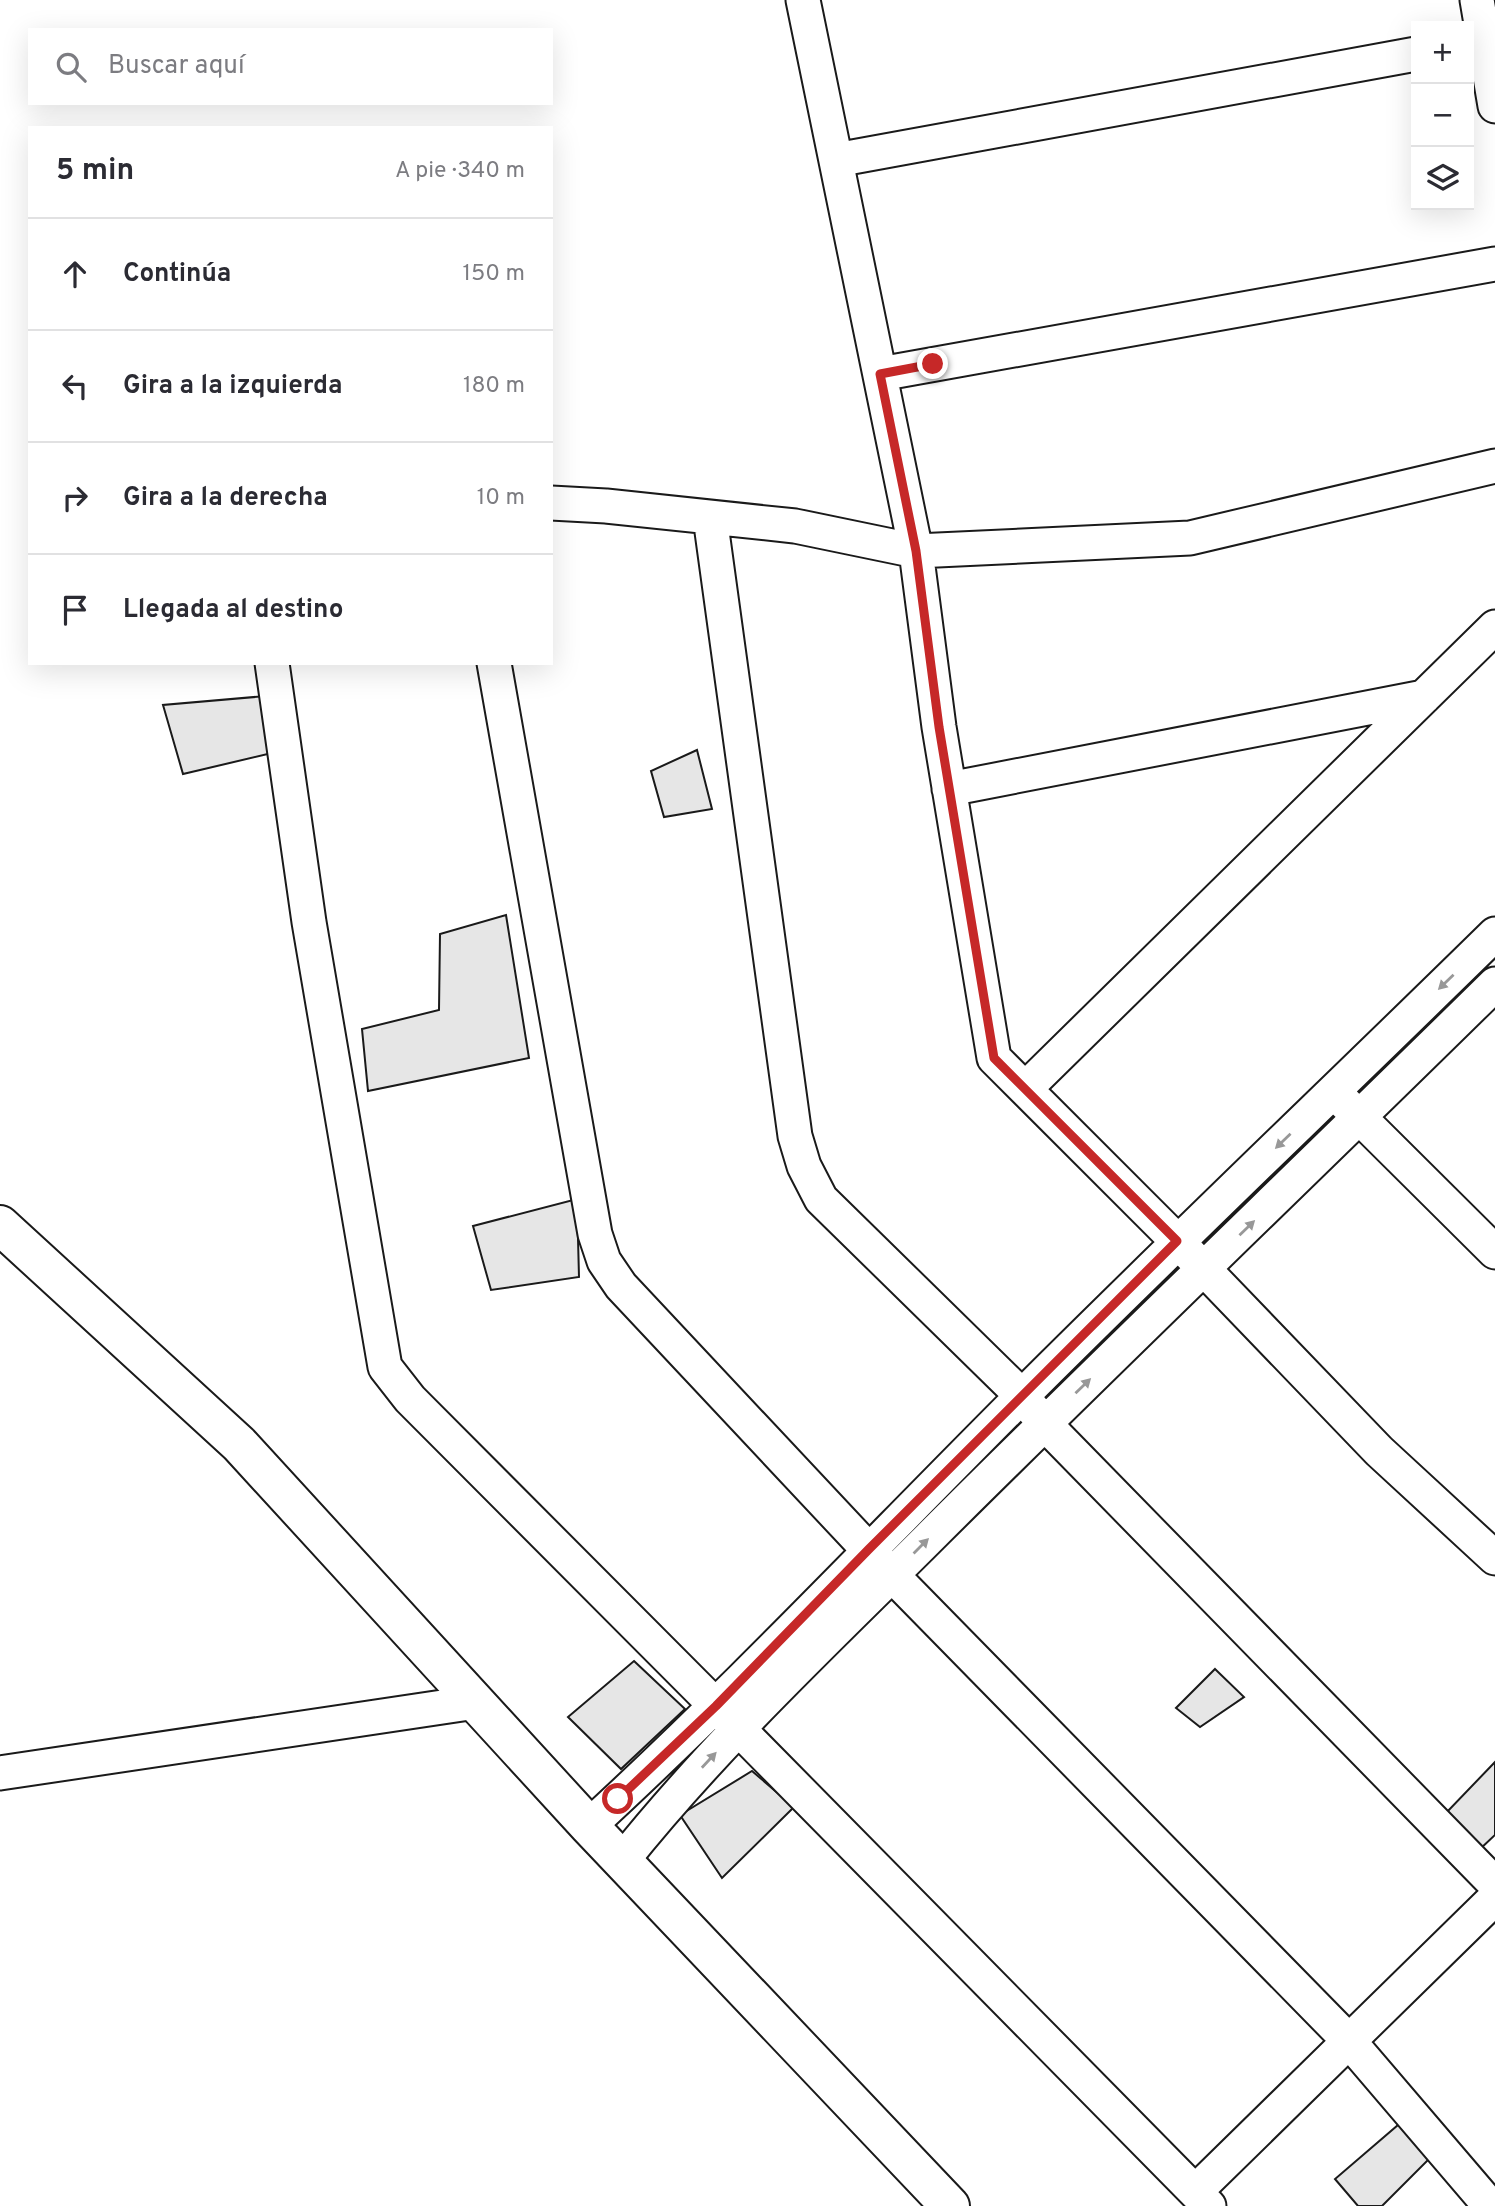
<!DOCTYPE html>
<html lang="es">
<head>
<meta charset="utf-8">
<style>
  :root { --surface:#fff; --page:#f7f7f7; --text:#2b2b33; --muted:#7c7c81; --line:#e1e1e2 }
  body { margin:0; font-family:Overpass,sans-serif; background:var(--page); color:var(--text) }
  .controls { position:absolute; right:21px; top:21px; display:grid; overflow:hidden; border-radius:0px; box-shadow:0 7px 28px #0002 }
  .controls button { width:63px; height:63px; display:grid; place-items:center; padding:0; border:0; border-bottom:2px solid var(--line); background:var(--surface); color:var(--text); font:35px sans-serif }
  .stop { position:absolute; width:21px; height:21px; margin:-16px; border:5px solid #c62828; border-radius:50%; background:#fff }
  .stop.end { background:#c62828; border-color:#fff; box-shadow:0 2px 7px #0008 }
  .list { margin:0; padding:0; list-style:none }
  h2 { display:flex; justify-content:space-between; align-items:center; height:91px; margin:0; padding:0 28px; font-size:30px }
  h2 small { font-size:23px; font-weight:400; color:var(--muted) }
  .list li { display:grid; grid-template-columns:46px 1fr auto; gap:21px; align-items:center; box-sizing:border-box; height:112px; padding:0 28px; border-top:2px solid var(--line) }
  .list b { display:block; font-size:26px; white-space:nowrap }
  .list em { font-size:23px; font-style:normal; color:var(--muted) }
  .icon { flex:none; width:38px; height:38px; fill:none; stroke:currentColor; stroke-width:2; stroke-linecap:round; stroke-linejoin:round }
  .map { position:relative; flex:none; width:1495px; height:2206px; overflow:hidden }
  .search { position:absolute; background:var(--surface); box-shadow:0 7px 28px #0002; left:28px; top:28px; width:525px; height:77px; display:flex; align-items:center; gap:18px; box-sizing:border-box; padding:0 24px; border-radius:0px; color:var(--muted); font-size:26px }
  .panel { position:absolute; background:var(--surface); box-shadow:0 7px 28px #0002; left:28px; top:126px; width:525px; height:539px; border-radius:0px }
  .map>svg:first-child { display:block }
  .building { fill:#e6e6e6; stroke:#1a1a1a; stroke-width:2 }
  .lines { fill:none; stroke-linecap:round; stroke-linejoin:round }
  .minor-casing { stroke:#1a1a1a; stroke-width:37 }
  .secondary-casing { stroke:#1a1a1a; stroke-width:42 }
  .minor { stroke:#fff; stroke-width:33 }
  .secondary { stroke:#fff; stroke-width:38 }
  .oneway { fill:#989898 }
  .route { stroke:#c62828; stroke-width:9 }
</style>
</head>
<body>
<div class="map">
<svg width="1495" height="2206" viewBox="0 0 1495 2206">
  <rect width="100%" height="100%" fill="#fff"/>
  <path class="building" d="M266,696l6,57 -89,21 -20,-69z
    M697,750l15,59 -48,8 -13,-46z
    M506,915l23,143 -161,33 -6,-62 77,-19 1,-76z
    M577,1199l2,78 -88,13 -18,-64z
    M634,1661l51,48 -64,60 -53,-52z
    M1215,1669l29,28 -44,30 -24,-19z
    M1495,1762v73l-16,15 -34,-36z
    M752,1771l42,36 -72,71 -42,-63z
    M1405,2119l29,35 -52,52h-24l-23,-27z"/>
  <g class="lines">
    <defs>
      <path id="minor" d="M803,0l113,551 274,-13 305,-72
        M1477,0l18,106
        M836,160l580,-106
        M880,374l615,-110
        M551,503l55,3 189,20 121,25 23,176 55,331 183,183 202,210 116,107
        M710,517l85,619 9,30 17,33 201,197 22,27 451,461
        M272,663l37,259 76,445 25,32 306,307 493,500
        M494,663l101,571 9,27 17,25 271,289 457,466 141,165
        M949,789l475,-92
        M1025,1089l470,-462
        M1343,1101l152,151
        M0,1773l476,-71
        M589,1826c149,-137 288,-285 431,-428 156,-156 317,-309 475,-464
        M622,1861c94,-118 206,-222 313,-329 185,-184 374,-365 560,-548
        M1196,2191l299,-293"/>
      <path id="secondary" d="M0,1225l239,219 350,382 361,380"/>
    </defs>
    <use href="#minor" class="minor-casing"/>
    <use href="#secondary" class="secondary-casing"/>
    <use href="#minor" class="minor"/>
    <use href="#secondary" class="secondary"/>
  </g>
  <defs><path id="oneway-solid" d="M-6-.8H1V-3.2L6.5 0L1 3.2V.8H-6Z" transform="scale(1.75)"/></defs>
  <g class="oneway">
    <use href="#oneway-solid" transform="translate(1446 982) rotate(136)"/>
    <use href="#oneway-solid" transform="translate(1283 1141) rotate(136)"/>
    <use href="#oneway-solid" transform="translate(1247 1228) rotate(-44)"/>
    <use href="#oneway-solid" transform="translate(1083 1386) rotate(-44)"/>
    <use href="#oneway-solid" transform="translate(921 1546) rotate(-45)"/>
    <use href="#oneway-solid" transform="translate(709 1760) rotate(-47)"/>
  </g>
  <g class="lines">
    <path class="route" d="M618,1799l98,-93 153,-157 308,-308 -183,-183 -55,-331 -23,-176 -36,-177 53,-10"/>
  </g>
</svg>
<div class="controls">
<button>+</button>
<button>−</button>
<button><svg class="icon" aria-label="layers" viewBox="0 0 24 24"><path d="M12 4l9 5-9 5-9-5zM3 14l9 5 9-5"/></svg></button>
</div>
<div class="stop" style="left:618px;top:1799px"></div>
<div class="stop end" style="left:933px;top:364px"></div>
<div class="search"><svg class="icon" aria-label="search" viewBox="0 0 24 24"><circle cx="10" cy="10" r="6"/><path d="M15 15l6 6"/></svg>Buscar aquí</div>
<section class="panel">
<h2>5 min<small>A pie · 340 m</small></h2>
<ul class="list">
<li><svg class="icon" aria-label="ahead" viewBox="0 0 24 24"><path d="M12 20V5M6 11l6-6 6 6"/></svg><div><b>Continúa</b></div><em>150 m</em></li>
<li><svg class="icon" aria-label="left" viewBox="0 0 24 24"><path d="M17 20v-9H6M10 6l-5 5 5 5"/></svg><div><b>Gira a la izquierda</b></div><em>180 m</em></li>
<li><svg class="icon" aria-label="right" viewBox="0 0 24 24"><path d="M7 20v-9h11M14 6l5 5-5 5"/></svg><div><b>Gira a la derecha</b></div><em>10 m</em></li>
<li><svg class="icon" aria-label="arrive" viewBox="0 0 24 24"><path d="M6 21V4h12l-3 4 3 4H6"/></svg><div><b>Llegada al destino</b></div></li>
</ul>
</section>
</div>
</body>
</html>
